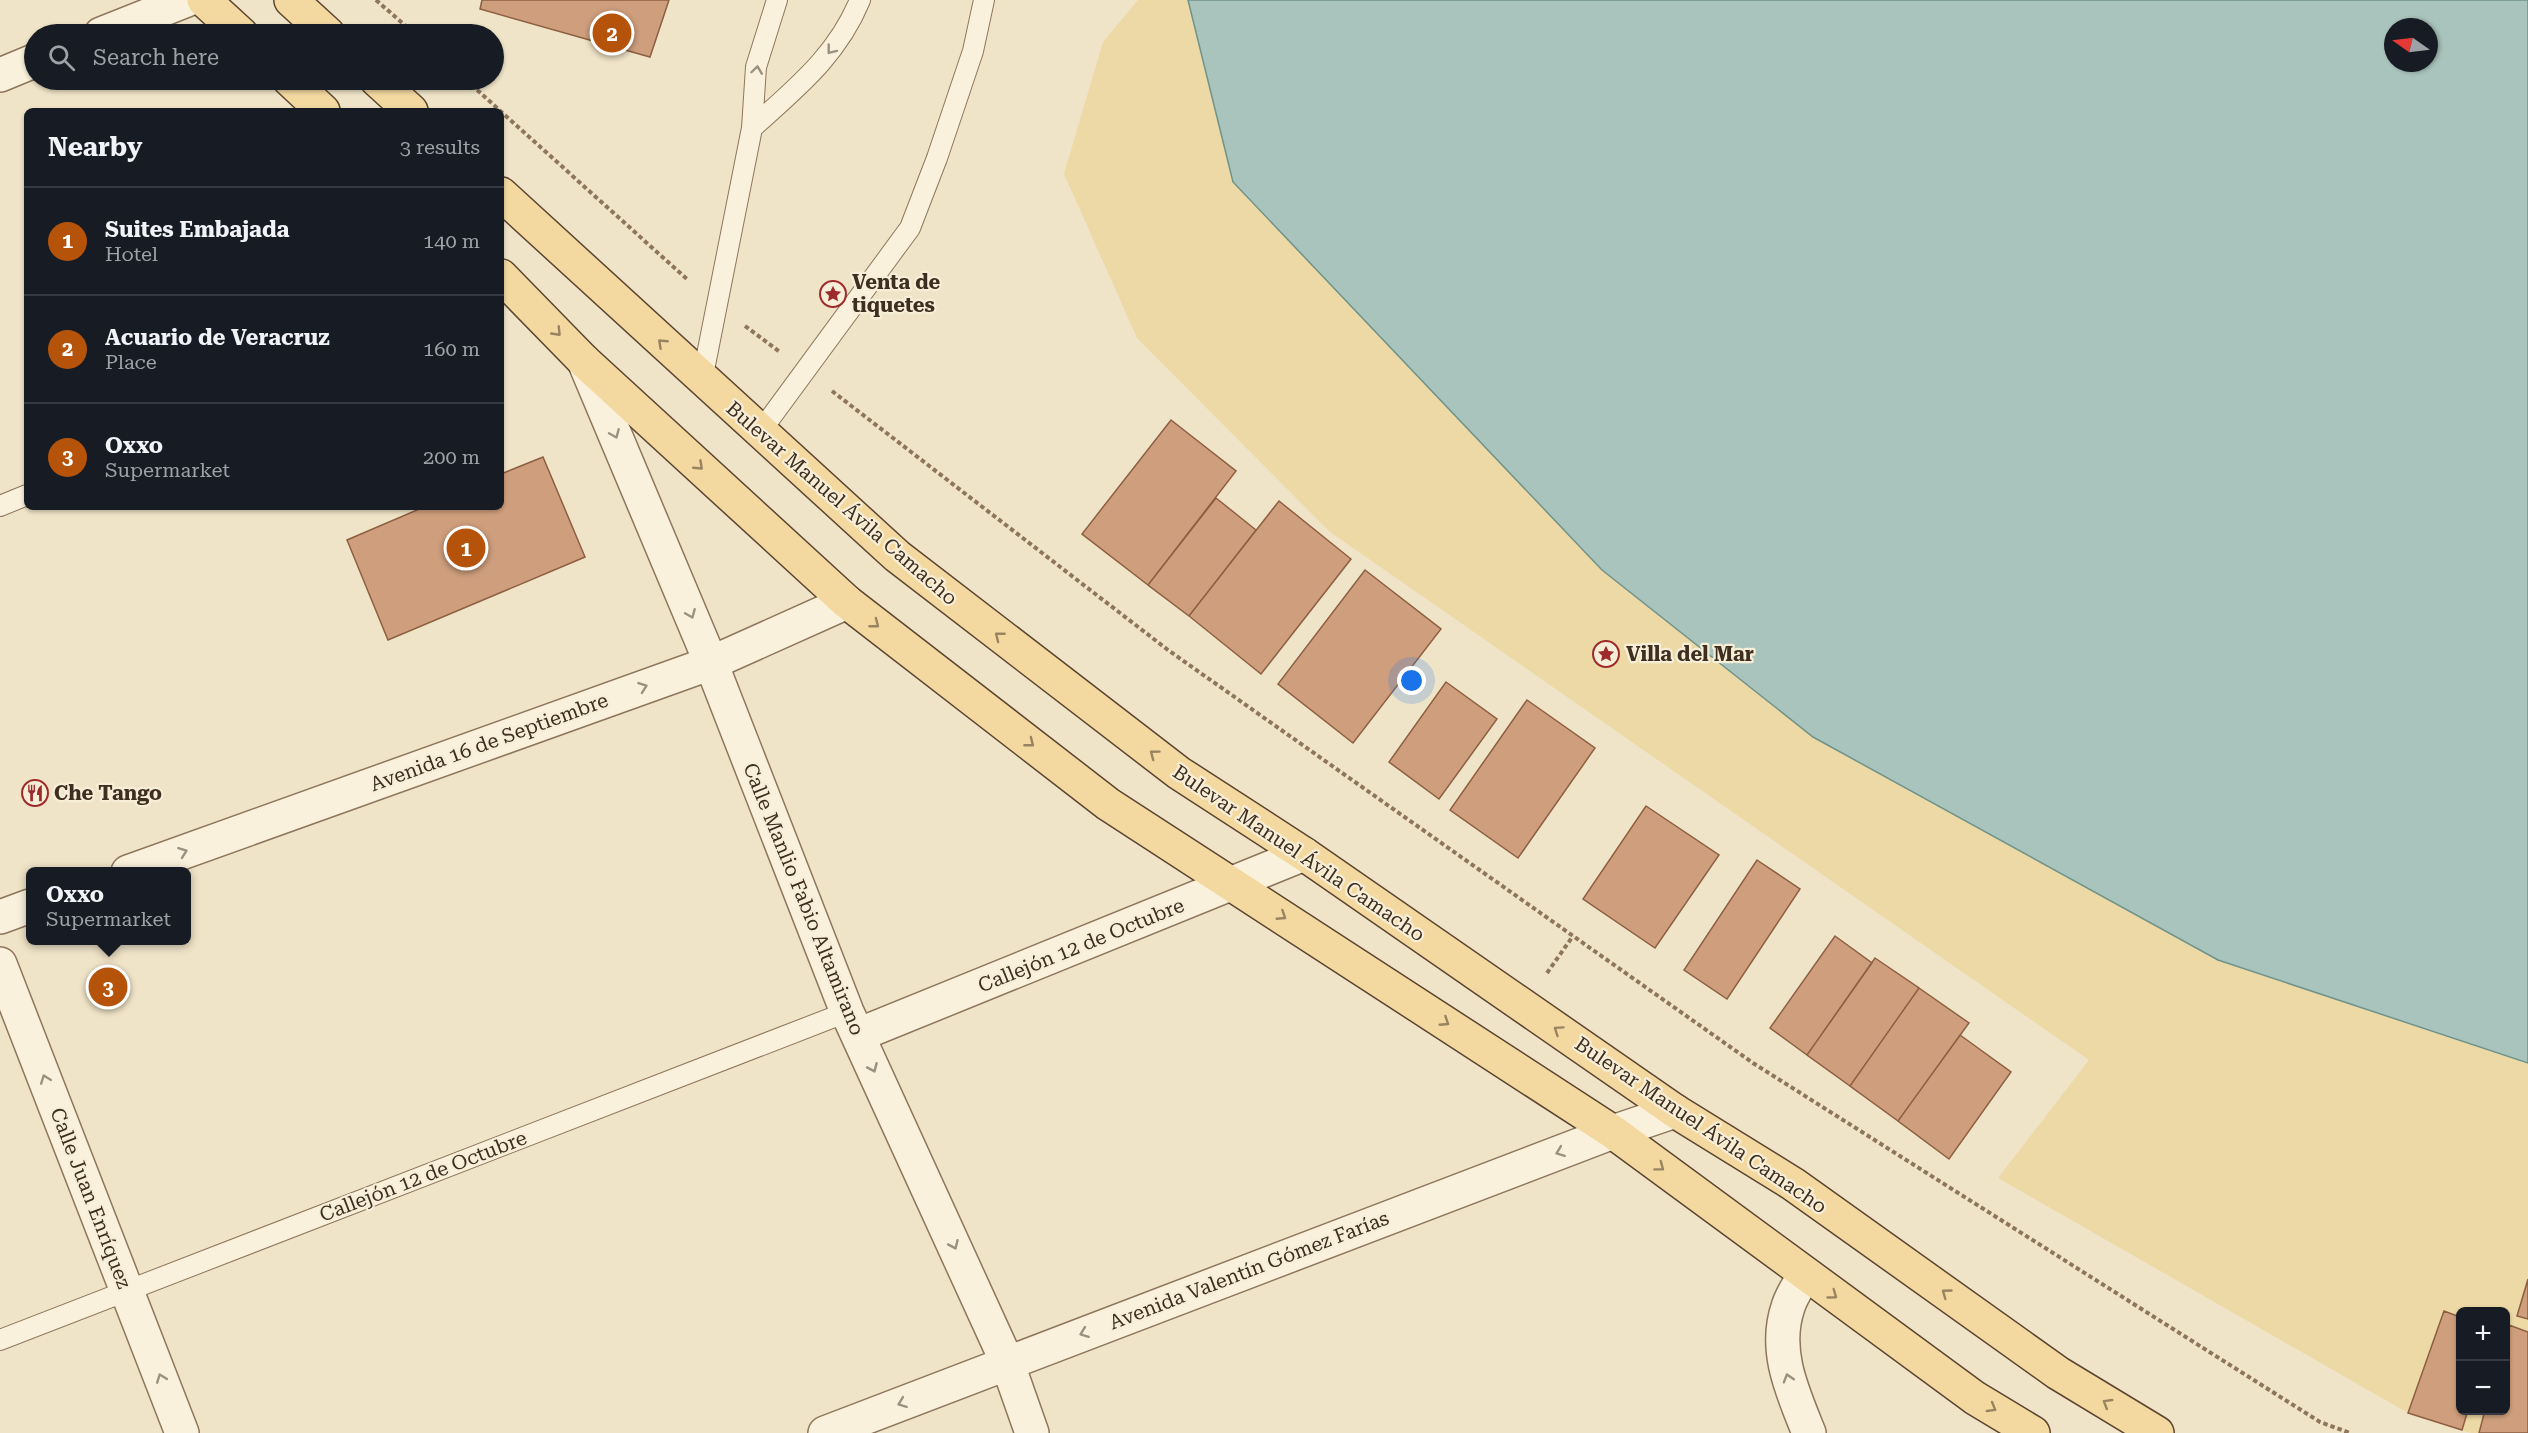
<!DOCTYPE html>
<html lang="en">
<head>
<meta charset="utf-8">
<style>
  :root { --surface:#171b24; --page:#242831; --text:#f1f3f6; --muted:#9ea1a6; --line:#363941; --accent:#b45309 }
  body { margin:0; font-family:"Roboto Serif",serif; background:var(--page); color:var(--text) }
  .controls { position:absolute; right:18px; bottom:18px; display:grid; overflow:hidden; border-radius:9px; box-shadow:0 2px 4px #0004 }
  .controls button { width:54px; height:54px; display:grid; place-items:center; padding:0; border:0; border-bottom:2px solid var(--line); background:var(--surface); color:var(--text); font:30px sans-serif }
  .compass { position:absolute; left:2384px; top:18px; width:54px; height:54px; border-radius:50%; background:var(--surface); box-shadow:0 2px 4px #0004; rotate:284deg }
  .you { position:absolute; left:1412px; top:681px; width:21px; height:21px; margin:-15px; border:4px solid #fff; border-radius:50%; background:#1a73e8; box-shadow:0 0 0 9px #1a73e833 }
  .badge { display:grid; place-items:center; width:39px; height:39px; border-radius:50%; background:var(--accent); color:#fff; font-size:20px; font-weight:700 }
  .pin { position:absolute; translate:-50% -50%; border:3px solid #fff; box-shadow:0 2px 6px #0006 }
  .popup { position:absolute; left:26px; top:867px; width:165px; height:78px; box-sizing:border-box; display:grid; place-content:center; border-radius:9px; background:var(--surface); filter:drop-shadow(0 2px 4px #0005); font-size:20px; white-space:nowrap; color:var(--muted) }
  .popup b { font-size:22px; color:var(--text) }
  .popup::after { content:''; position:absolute; left:50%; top:100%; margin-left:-12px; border:12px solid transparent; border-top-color:var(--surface) }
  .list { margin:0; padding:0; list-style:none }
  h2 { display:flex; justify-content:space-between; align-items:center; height:78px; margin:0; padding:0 24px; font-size:26px }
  h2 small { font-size:20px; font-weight:400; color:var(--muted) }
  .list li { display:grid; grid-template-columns:39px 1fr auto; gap:18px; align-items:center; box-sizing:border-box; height:108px; padding:0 24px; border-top:2px solid var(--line) }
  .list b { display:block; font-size:22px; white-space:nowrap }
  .list p { margin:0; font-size:20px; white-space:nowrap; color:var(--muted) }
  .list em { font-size:20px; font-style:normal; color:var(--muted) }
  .icon { flex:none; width:33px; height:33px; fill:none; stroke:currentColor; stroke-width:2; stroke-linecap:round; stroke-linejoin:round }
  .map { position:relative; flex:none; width:2528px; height:1433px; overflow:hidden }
  .search { position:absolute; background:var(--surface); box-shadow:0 2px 4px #0004; left:24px; top:24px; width:480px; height:66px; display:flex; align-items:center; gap:15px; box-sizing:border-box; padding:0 21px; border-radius:33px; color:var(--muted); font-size:22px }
  .panel { position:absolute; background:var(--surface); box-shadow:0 2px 4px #0004; left:24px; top:108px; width:480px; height:402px; border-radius:9px }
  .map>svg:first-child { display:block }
  .sand { fill:#ecd9a5; fill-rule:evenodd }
  .water { fill:#a9c4bc; stroke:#6f938a; stroke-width:1.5; fill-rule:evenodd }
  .building { fill:#cf9f7d; stroke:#8d5f41; stroke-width:1.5 }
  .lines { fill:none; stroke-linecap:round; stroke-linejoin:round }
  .service-casing { stroke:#8d765c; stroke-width:22 }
  .minor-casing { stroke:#8d765c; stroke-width:36 }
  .primary-casing { stroke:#5b4430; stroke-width:36 }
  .path { stroke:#8d765c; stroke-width:4; stroke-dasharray:4.5 3; stroke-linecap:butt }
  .service { stroke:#faf1dc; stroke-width:20 }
  .minor { stroke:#faf1dc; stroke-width:33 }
  .primary { stroke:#f3d9a0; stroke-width:33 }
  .oneway { stroke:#9c907e }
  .oneway2 { stroke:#988460 }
  .labels { text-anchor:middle; stroke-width:4.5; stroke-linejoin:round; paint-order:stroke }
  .poi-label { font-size:20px; font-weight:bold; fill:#3d2e20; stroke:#f7eed8; text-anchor:start }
  .street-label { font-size:20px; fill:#3d2e20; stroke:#f7eed8 }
</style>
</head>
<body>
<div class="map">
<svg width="2528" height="1433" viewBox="0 0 2528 1433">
  <rect width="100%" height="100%" fill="#f0e4c8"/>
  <path class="sand" d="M1138,0h50l45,182 369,388 211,167 405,223 310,103v370h-57l-63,-20 -410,-235 91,-118 -759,-528 -193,-194 -73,-164 39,-132zM2460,1312h46v98h-46z"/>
  <path class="water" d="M1188,0h1340v1063l-310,-103 -405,-223 -211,-167 -369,-388zM2393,27h36v36h-36z"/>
  <path class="building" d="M482,0h187l-19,57 -170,-48z
    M1171,420l65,51 -88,114 -66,-51z
    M543,457l42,100 -197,83 -41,-100 77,-33h77v-33z
    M1216,498l40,32 -67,86 -41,-31z
    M1279,501l72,58 -90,115 -72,-58z
    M1365,570l76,59 -88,114 -75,-59z
    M1446,682l51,37 -58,80 -50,-37z
    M1527,700l68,48 -77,110 -68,-48z
    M1646,806l73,49 -64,93 -72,-49z
    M1757,860l43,29 -73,110 -43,-29z
    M1835,936l37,27 -65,92 -37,-27z
    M1875,958l44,30 -69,98 -43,-31z
    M1919,988l50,35 -71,98 -48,-35z
    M1960,1035l51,37 -62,87 -51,-38z
    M2528,1279v40l-11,-3z
    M2444,1311l16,6v93h8l-6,20 -54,-17z
    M2509,1325l19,7v101h-49l6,-23h21v-71z"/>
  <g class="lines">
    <defs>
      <path id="service" d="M752,128c44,-40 85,-72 108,-128
        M702,380l50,-252 4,-61 21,-67
        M760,432l150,-204 27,-70 36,-107 11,-51
        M0,506l27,-11
        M0,1340l847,-328"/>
      <path id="minor" d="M101,34l86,-34
        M0,75l34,-14
        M584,361l127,302 136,349 160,350 25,71
        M128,872l583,-209 136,-61
        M0,917l30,-11
        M0,964l182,469
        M858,1035l446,-181
        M1805,1274c-6,11 -14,22 -17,33 -15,44 5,86 21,126
        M825,1433l788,-301 62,-21"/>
      <path id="primary" d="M204,0l37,34
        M291,0l37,34
        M290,80l33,31
        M377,80l34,31
        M501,194l396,362 282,217 125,81 371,257 118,73 265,189 99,60
        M501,276l83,85 263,241 261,202 505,328 362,266 58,35"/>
    </defs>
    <use href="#service" class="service-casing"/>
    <use href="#minor" class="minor-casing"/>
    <use href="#primary" class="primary-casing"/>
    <path class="path" d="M376,0l39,34
      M466,80l222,200
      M745,326l35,26
      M832,391l336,259 585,413 567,359 30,11
      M1547,973l26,-37"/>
    <use href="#service" class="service"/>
    <use href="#minor" class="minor"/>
    <use href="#primary" class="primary"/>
  </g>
  <defs><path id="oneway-chevron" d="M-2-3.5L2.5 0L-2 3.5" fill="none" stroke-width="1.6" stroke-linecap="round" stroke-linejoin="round" transform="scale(1.5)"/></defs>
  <g class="oneway">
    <use href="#oneway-chevron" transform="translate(831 50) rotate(128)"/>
    <use href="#oneway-chevron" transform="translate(757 70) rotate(-82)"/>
    <use href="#oneway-chevron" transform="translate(615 434) rotate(67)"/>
    <use href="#oneway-chevron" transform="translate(691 614) rotate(67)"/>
    <use href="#oneway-chevron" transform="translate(643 687) rotate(-20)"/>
    <use href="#oneway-chevron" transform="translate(183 852) rotate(-20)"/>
    <use href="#oneway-chevron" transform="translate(873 1068) rotate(66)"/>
    <use href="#oneway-chevron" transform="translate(45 1079) rotate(-111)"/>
    <use href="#oneway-chevron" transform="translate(1560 1152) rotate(159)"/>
    <use href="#oneway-chevron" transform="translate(954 1245) rotate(66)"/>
    <use href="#oneway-chevron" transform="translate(1084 1333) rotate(159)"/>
    <use href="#oneway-chevron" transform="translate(161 1378) rotate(-111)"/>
    <use href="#oneway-chevron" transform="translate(1788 1378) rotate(-107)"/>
    <use href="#oneway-chevron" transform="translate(902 1403) rotate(159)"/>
  </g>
  <g class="oneway2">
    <use href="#oneway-chevron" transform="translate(557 332) rotate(46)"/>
    <use href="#oneway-chevron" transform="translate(662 343) rotate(-137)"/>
    <use href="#oneway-chevron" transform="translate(699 466) rotate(43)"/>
    <use href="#oneway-chevron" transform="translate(875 624) rotate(38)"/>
    <use href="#oneway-chevron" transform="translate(999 636) rotate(-142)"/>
    <use href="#oneway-chevron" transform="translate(1030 743) rotate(38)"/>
    <use href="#oneway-chevron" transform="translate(1154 754) rotate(-143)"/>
    <use href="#oneway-chevron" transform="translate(1282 916) rotate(33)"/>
    <use href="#oneway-chevron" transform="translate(1445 1022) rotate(33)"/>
    <use href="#oneway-chevron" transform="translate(1558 1030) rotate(-145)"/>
    <use href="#oneway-chevron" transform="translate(1660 1167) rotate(37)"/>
    <use href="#oneway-chevron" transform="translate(1946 1293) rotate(-144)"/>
    <use href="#oneway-chevron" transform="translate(1833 1295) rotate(36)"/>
    <use href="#oneway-chevron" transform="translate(2107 1403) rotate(-149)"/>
    <use href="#oneway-chevron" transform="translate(1992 1408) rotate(30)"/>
  </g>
  <defs>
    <symbol id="sight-ring" viewBox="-11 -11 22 22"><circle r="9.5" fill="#f7eed8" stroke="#9e2a2b" stroke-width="1.5"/><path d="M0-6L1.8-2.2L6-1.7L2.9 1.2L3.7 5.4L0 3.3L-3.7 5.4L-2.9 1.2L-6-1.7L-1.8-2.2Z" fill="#9e2a2b"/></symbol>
    <symbol id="restaurant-ring" viewBox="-11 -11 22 22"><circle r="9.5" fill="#f7eed8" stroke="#9e2a2b" stroke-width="1.5"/><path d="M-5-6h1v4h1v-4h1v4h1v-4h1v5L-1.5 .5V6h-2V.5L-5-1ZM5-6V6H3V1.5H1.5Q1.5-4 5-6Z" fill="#9e2a2b"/></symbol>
  </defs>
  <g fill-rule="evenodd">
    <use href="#sight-ring" x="818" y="279" width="30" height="30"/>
    <use href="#sight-ring" x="1591" y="639" width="30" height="30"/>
    <use href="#restaurant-ring" x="20" y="778" width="30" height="30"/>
  </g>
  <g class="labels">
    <g class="poi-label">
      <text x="852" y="289">Venta de<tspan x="852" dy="23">tiquetes</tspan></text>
      <text x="1626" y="661">Villa del Mar</text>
      <text x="54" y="800">Che Tango</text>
    </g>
    <g class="street-label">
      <text transform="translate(842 503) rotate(41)" y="7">Bulevar Manuel Ávila Camacho</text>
      <text transform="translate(489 742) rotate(-20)" y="7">Avenida 16 de Septiembre</text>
      <text transform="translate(1299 853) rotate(34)" y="7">Bulevar Manuel Ávila Camacho</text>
      <text transform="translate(804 899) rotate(68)" y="7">Calle Manlio Fabio Altamirano</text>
      <text transform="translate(1081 945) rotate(-22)" y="7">Callejón 12 de Octubre</text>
      <text transform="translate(1701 1125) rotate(34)" y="7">Bulevar Manuel Ávila Camacho</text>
      <text transform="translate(423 1176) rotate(-21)" y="7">Callejón 12 de Octubre</text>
      <text transform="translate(91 1198) rotate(69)" y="7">Calle Juan Enríquez</text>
      <text transform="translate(1249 1270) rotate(-21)" y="7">Avenida Valentín Gómez Farías</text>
    </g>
  </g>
</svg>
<div class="controls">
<button>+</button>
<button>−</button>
</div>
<svg class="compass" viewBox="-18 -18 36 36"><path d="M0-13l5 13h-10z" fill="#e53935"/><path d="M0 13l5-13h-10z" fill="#9ea1a6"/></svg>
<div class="you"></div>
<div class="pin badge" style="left:466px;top:548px">1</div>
<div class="pin badge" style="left:612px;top:33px">2</div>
<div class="pin badge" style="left:108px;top:987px">3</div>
<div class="popup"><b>Oxxo</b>Supermarket</div>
<div class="search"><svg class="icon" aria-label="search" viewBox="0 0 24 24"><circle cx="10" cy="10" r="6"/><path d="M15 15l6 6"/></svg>Search here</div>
<section class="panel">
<h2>Nearby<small>3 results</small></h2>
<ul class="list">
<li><span class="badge">1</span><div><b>Suites Embajada</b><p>Hotel</p></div><em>140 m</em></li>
<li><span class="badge">2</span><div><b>Acuario de Veracruz</b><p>Place</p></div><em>160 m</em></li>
<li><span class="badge">3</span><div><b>Oxxo</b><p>Supermarket</p></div><em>200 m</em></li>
</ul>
</section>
</div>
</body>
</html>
